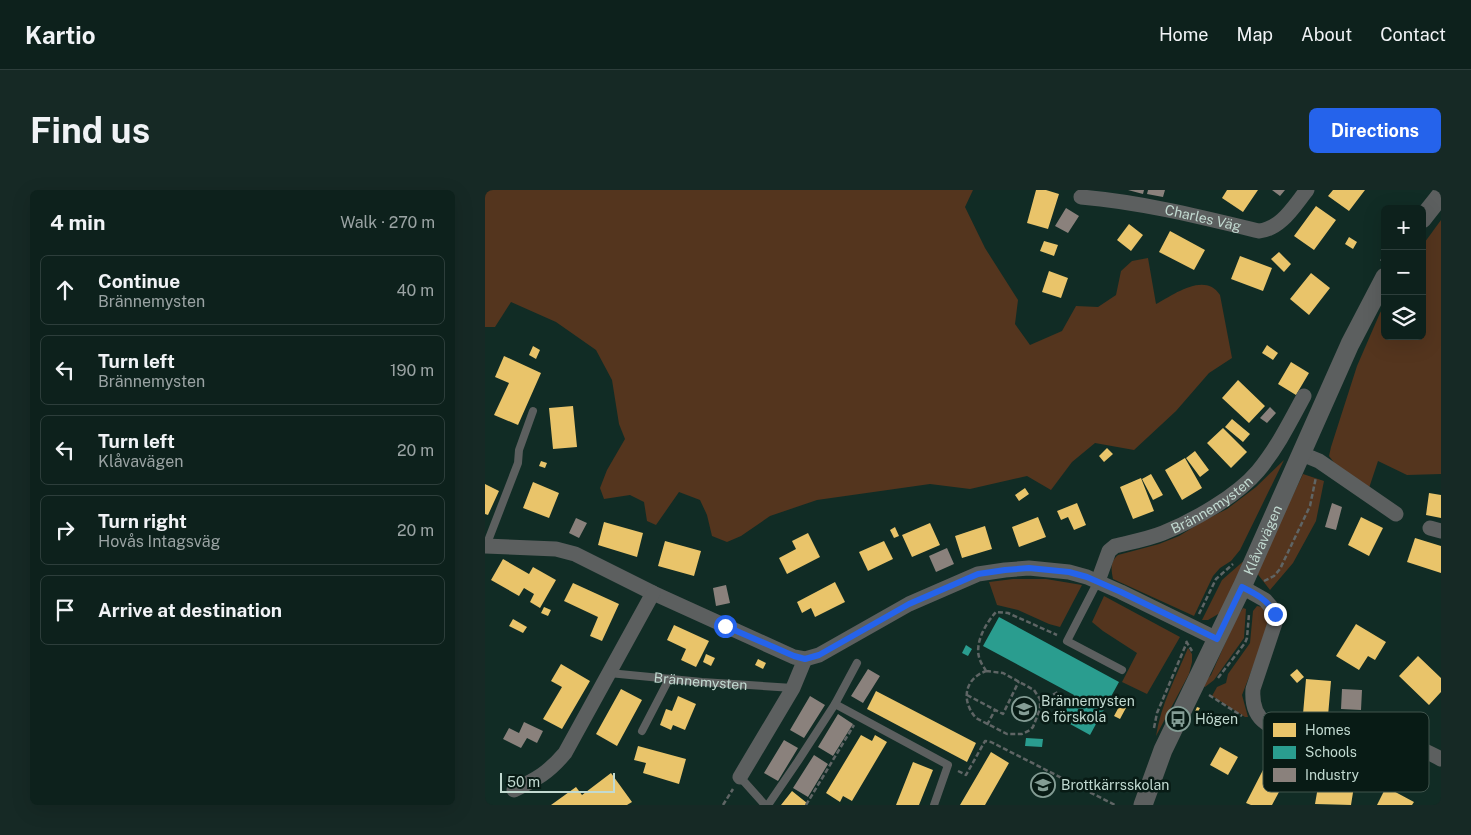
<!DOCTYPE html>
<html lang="en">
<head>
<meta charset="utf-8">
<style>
  :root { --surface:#0d211c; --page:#162925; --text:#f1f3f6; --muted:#9aa3a3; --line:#2d3e3b; --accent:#2563eb }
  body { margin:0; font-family:"Public Sans",sans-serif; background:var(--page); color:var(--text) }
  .controls { position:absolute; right:15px; top:15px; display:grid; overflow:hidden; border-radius:8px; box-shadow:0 5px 20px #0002 }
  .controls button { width:45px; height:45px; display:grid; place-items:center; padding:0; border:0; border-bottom:1px solid var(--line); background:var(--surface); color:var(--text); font:25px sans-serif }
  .scale { position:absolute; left:15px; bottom:12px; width:115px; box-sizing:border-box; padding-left:5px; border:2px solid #c2dad1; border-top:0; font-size:14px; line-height:18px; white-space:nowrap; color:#c2dad1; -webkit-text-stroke:4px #081b15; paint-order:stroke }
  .stop { position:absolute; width:15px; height:15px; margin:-11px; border:4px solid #2563eb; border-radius:50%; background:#fff }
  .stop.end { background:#2563eb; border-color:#fff; box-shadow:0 1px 5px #0008 }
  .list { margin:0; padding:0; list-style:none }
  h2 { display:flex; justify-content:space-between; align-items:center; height:65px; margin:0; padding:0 20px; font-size:21px }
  h2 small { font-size:16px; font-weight:400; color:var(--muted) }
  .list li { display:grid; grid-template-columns:32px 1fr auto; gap:15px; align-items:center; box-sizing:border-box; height:70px; margin:0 10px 10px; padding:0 10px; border:1px solid var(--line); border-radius:8px }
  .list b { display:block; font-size:19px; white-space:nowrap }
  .list p { margin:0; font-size:16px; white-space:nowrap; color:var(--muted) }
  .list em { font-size:16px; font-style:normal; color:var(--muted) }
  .icon { flex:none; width:28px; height:28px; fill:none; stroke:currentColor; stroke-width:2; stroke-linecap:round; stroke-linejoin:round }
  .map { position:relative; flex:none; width:956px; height:615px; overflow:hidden; border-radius:8px }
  header { display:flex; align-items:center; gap:30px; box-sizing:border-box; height:70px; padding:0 25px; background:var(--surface); border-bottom:1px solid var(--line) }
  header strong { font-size:24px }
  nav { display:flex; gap:28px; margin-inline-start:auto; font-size:18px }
  .intro { display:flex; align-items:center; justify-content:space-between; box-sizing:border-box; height:120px; padding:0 30px }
  h1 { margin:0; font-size:35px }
  .button { padding:12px 22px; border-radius:8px; background:var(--accent); color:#fff; font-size:18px; font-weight:700 }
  main { display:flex; gap:30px; padding:0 30px }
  aside { flex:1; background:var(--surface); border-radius:8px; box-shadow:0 5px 20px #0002 }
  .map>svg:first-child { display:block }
  .green { fill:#54351e }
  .homes { fill:#e9c46a }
  .schools { fill:#2a9d8f }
  .industry { fill:#8a817c }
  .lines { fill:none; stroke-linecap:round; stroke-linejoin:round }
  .path { stroke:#5f6565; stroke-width:2.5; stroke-dasharray:5 2.5; stroke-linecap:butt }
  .service { stroke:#5c5f5f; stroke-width:8 }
  .minor { stroke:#5c5f5f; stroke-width:15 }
  .tertiary { stroke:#5c5f5f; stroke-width:19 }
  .route { stroke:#2563eb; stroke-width:6 }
  .labels { text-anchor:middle; stroke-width:5; stroke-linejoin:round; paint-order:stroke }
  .street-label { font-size:14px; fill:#c2dad1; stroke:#081b15 }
  .poi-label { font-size:14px; fill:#c2dad1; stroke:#081b15; text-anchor:start }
  .key { fill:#081b15; stroke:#40544d; stroke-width:1 }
  .key-label { font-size:14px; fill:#c2dad1 }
</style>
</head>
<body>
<header>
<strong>Kartio</strong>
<nav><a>Home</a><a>Map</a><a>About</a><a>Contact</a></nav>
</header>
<div class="intro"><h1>Find us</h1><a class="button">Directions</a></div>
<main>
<aside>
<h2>4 min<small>Walk · 270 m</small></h2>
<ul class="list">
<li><svg class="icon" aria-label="ahead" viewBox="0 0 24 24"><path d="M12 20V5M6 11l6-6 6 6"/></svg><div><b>Continue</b><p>Brännemysten</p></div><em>40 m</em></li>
<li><svg class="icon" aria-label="left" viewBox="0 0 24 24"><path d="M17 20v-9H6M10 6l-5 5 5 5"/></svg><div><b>Turn left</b><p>Brännemysten</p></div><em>190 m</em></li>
<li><svg class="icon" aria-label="left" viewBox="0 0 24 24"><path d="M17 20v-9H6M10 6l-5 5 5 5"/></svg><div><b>Turn left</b><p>Klåvavägen</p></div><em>20 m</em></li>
<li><svg class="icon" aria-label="right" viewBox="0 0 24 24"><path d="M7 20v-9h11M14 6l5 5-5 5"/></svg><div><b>Turn right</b><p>Hovås Intagsväg</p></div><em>20 m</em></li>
<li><svg class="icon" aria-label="arrive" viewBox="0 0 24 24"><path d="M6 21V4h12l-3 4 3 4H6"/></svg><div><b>Arrive at destination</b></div></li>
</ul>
</aside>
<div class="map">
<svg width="956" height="615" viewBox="0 0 956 615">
  <rect width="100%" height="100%" fill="#112c25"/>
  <path class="green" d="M0,0h488l-8,17 20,41 33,52 -3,24 15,21 32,-14 14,-25 22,1 18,-12 5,-24 11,-10 16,-3 8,46c17,-9 49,-33 64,-9l12,63 -23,15 -33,38 -42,39 -39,-7 -23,19 -21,28 -24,-14 -57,13 -40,-5 -113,16 -47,16 -29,20 -14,6 -15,-6 -5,-21 -7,-15 -21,-8 -23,33 -9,-4 -3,-19 -14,-7 -26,4 -4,-11 7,-18 18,-31 -6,-15 -7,-44 -16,-30 -40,-28 -45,-20 -16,25h-10z
    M956,30v254l-34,1 -29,-14 -9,27 -27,-15 -13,-17 2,-9 26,-81 23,-53 5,-8v31h37v-90z
    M799,270l-44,90 -9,11 -11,7 -7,8 -19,40 -81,-37c-2,-10 -3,-17 5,-24l41,-11 20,-8 26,-16 22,-11 29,-22z
    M818,284l21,7 -8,40 -23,42 -23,27 -14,-18z
    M762,368l-27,55 -12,7h-6l20,-40z
    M528,389h33l36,6 -22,42 -11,-3 -31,-14 -21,-5 -8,-23z
    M619,406l76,41 -33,57 -25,-12 15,-29 -34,-22 -11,-9z
    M772,416l5,1 6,7 2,9 -28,72 6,22h-3l-33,-21 5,-9 9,-4 2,-9 22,-31 3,-32z
    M758,418l3,1 -2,29 -30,42 -9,7 -4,-2 10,-10 25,-56z
    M703,458l4,6v8l-3,12 -33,62c5,-32 20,-59 32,-88z"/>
  <path class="homes" d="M551,0h10l13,4 -11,35 -21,-6z
    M742,0h31l-15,22 -21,-14z
    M848,0h32l-16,21 -21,-15z
    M831,16l20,14 -22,30 -20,-14z
    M644,34l14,11 -12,16 -14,-11z
    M685,41l35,19 -11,20 -35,-18z
    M864,47l8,5 -4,7 -8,-5z
    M559,51l14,4 -4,11 -14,-5z
    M794,62l12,12 -7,8 -13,-13z
    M755,66l32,12 -9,23 -32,-12z
    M564,81l19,7 -7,20 -19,-6z
    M826,83l19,15 -21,27 -19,-16z
    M782,155l11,8 -5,7 -11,-7z
    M48,156l7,4 -4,9 -7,-4z
    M19,166l37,17 -23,52 -24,-10 15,-32 -14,-6z
    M806,172l18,11 -13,22 -18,-11z
    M753,190l27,26 -16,17 -27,-25z
    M88,216l4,41 -24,2 -4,-41z
    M747,229l18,15 -7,8 -18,-15z
    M738,238l24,24 -16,16 -24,-25z
    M622,258l6,6 -9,8 -5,-6z
    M710,261l14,19 -9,7 -14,-19z
    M700,268l17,30 -20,12 -17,-30z
    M56,271l6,2 -2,5 -6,-2z
    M666,284l12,21 -10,5 -11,-21z
    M656,288l13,33 -21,8 -13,-32z
    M48,292l26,11 -10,25 -26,-10z
    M0,294l14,7 -11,24 -3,-1z
    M540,298l4,6 -10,7 -4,-6z
    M944,303l12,2v23l-15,-3z
    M592,313l9,22 -12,5 -6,-13 -7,3 -4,-9z
    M553,327l8,20 -27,10 -7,-20z
    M876,327l22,11 -14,28 -21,-11z
    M119,332l39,11 -6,24 -39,-12z
    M445,333l10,22 -28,12 -10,-22z
    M500,336l7,23 -30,9 -7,-22z
    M410,337l4,9 -5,2 -4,-8z
    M323,343l12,24 -33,17 -8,-16 17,-9 -4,-8z
    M930,348l26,8v27l-34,-11z
    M180,351l36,10 -7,25 -36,-10z
    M399,351l9,18 -25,12 -9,-19z
    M18,369l26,15 4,-7 23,13 -16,28 -10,-6 4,-8 -10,-6 -5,8 -28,-16z
    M350,392l10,20 -30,15 -4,-9 -9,5 -5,-11z
    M88,393l46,21 -17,37 -12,-5 8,-19 -34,-16z
    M59,417l7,3 -3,6 -7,-3z
    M28,429l14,8 -4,6 -14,-7z
    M871,434l30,18 -11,18 -7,-4 -9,14 -23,-14z
    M189,435l35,16 -13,26 -15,-7 5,-11 -19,-9z
    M221,464l9,4 -4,8 -8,-4z
    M933,466l23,22v14l-12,13 -30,-29z
    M273,469l8,4 -3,6 -8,-4z
    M76,474l29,17 -28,48 -19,-10 19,-32 -11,-6z
    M812,479l7,8 -7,6 -7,-8z
    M821,489l25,2 -3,35 -25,-2z
    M136,499l21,11 -25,46 -21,-12z
    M391,501l100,52 -9,19 -100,-53z
    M193,506l18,8 -11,26 -12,-5 -2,5 -11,-5 6,-16 6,2z
    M636,513l6,3 -7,13 -6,-3z
    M712,517l3,1 -4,7 -2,-1z
    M376,545l11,6 3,-6 12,7 -35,59 -9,-5 -3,6 -14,-9z
    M153,556l48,13 -7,25 -36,-11 3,-10 -12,-3z
    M735,557l18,10 -10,18 -18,-10z
    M506,562l18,11 -24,42h-25z
    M428,572l20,8 -14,35h-23z
    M779,578l22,11 -14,26h-21l-5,-2z
    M126,583l21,29 -5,3h-76l25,-18 6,8z
    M835,585l35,5 -4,25 -36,-1z
    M901,597l28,15 -2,3h-35z
    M307,601l15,12 -2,2h-24z"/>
  <path class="schools" d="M514,427l120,65 -29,53 -29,-16 13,-24 -91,-49z
    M481,455l6,4 -4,7 -6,-3z
    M541,548l17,1 -1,8 -17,-1z"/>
  <path class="industry" d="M643,0h16l-1,4z
    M663,0h17l-2,7 -16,-3z
    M787,0h13l-5,6z
    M581,18l13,8 -11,17 -13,-7z
    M785,217l6,6 -9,10 -7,-5z
    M847,313l10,4 -6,23 -11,-3z
    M91,328l11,5 -8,15 -10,-5z
    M462,358l7,16 -18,8 -7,-16z
    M241,395l4,18 -14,3 -3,-18z
    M383,479l12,7 -17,27 -12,-7z
    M857,499l20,1 -1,20 -20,-1z
    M325,506l15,9 -21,33 -14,-8z
    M353,524l15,10 -20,32 -15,-9z
    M39,532l19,9 -6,12 -10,-5 -6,10 -18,-9 6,-11 10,5z
    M299,550l14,8 -20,33 -14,-8z
    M329,565l14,9 -20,33 -15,-9z"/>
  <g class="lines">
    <path class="path" d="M896,71l4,-6
      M779,391l10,-5 6,-7 30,-63 6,-29
      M714,424l17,-35 17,-15
      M701,451l6,10
      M501,481l17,2 31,17 6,9v10l-7,18 -3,3 -8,4h-15l-31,-16c-15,-17 -12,-39 10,-47z
      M501,481c-2,-4 -6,-9 -7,-14 -4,-15 7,-34 17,-45l12,1 49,22
      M733,488l27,-35 2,-5 2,-24
      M482,505l36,19 16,-33
      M724,505l33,21
      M555,512l18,-10
      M502,535l8,-15
      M669,538l3,-15 30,-71
      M473,581l8,4 19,-34 6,1 124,63
      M238,615l10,-16
      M321,615l48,-80"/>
    <g class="service">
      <path d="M1,356l32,-83 1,-13 14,-39"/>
      <path d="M613,391l-31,60 55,29"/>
      <path id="s1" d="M124,483l93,9 91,6"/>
      <path d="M350,514l113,61 -14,40"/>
      <path d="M157,541l27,-52"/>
      <path d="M255,587l25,28"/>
      <path d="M283,615l30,-44 37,-57 22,-41"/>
    </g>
    <g class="minor">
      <path id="s2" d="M596,7c60,5 120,20 178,34 22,-2 35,-25 48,-41"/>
      <path d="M817,264l17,7 77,53"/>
      <path d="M945,338l11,3"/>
      <path d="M0,356l71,3 19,5 78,39 141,64 11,2 14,-4 90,-51 69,-30 27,-4 24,-2 40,4 18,5 34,15 96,47"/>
      <path id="s3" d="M613,391l11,-30 6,-5c16,-4 33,-7 48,-13 30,-12 74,-37 95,-62 19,-23 32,-49 46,-75"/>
      <path d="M757,397l23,13 6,7 5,13 -23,69c-1,13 1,26 13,34 10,7 26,6 37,6 28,2 57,2 85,8 18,4 36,13 53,22"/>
      <path d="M255,587l53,-89 12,-29"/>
      <path d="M29,600c23,-11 34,-17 51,-37l88,-160"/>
    </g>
    <g class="tertiary">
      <path d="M937,29l19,-24"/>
      <path id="s4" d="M658,615l20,-55 79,-163 108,-243 35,-67"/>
    </g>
  </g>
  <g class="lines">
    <path class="route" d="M240,436l69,30 11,3 14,-4 90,-51 69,-30 27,-4 24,-2 40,4 18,5 34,15 96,47 25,-52c14,7 26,13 33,27"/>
  </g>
  <defs>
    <symbol id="school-ring" viewBox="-11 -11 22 22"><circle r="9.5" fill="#081b15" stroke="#849d95" stroke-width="1.5"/><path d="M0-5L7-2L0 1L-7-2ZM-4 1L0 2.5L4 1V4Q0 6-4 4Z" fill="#849d95"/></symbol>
    <symbol id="bus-ring" viewBox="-11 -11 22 22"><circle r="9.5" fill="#081b15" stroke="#849d95" stroke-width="1.5"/><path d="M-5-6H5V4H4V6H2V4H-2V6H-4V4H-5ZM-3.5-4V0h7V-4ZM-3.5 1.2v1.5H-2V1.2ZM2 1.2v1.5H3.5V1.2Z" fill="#849d95"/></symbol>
  </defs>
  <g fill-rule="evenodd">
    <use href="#school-ring" x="525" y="505" width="28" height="28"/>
    <use href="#bus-ring" x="679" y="515" width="28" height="28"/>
    <use href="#school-ring" x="544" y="581" width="28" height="28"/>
  </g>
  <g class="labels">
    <g class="street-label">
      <text dy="5" stroke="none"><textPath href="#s2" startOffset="124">Charles Väg</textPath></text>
      <text dy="5" stroke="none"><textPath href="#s3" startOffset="146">Brännemysten</textPath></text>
      <text dy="5" stroke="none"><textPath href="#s4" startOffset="291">Klåvavägen</textPath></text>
      <text dy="5" stroke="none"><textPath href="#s1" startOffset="92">Brännemysten</textPath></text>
    </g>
    <g class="poi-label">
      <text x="556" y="516">Brännemysten<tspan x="556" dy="16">6 förskola</tspan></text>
      <text x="710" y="534">Högen</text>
      <text x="576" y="600">Brottkärrsskolan</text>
    </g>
  </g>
  <rect x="778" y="522" width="166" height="80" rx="8" class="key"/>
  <rect x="788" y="533" width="23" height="14" fill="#e9c46a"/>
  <rect x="788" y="556" width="23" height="13" fill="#2a9d8f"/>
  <rect x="788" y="578" width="23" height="14" fill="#8a817c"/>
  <g class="key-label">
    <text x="820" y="545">Homes</text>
    <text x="820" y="567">Schools</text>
    <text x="820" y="590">Industry</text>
  </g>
</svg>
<div class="controls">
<button>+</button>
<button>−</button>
<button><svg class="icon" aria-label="layers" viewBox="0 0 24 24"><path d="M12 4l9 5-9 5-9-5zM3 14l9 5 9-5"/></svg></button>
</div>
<div class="scale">50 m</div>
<div class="stop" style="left:240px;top:436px"></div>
<div class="stop end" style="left:790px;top:424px"></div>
</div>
</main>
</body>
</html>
